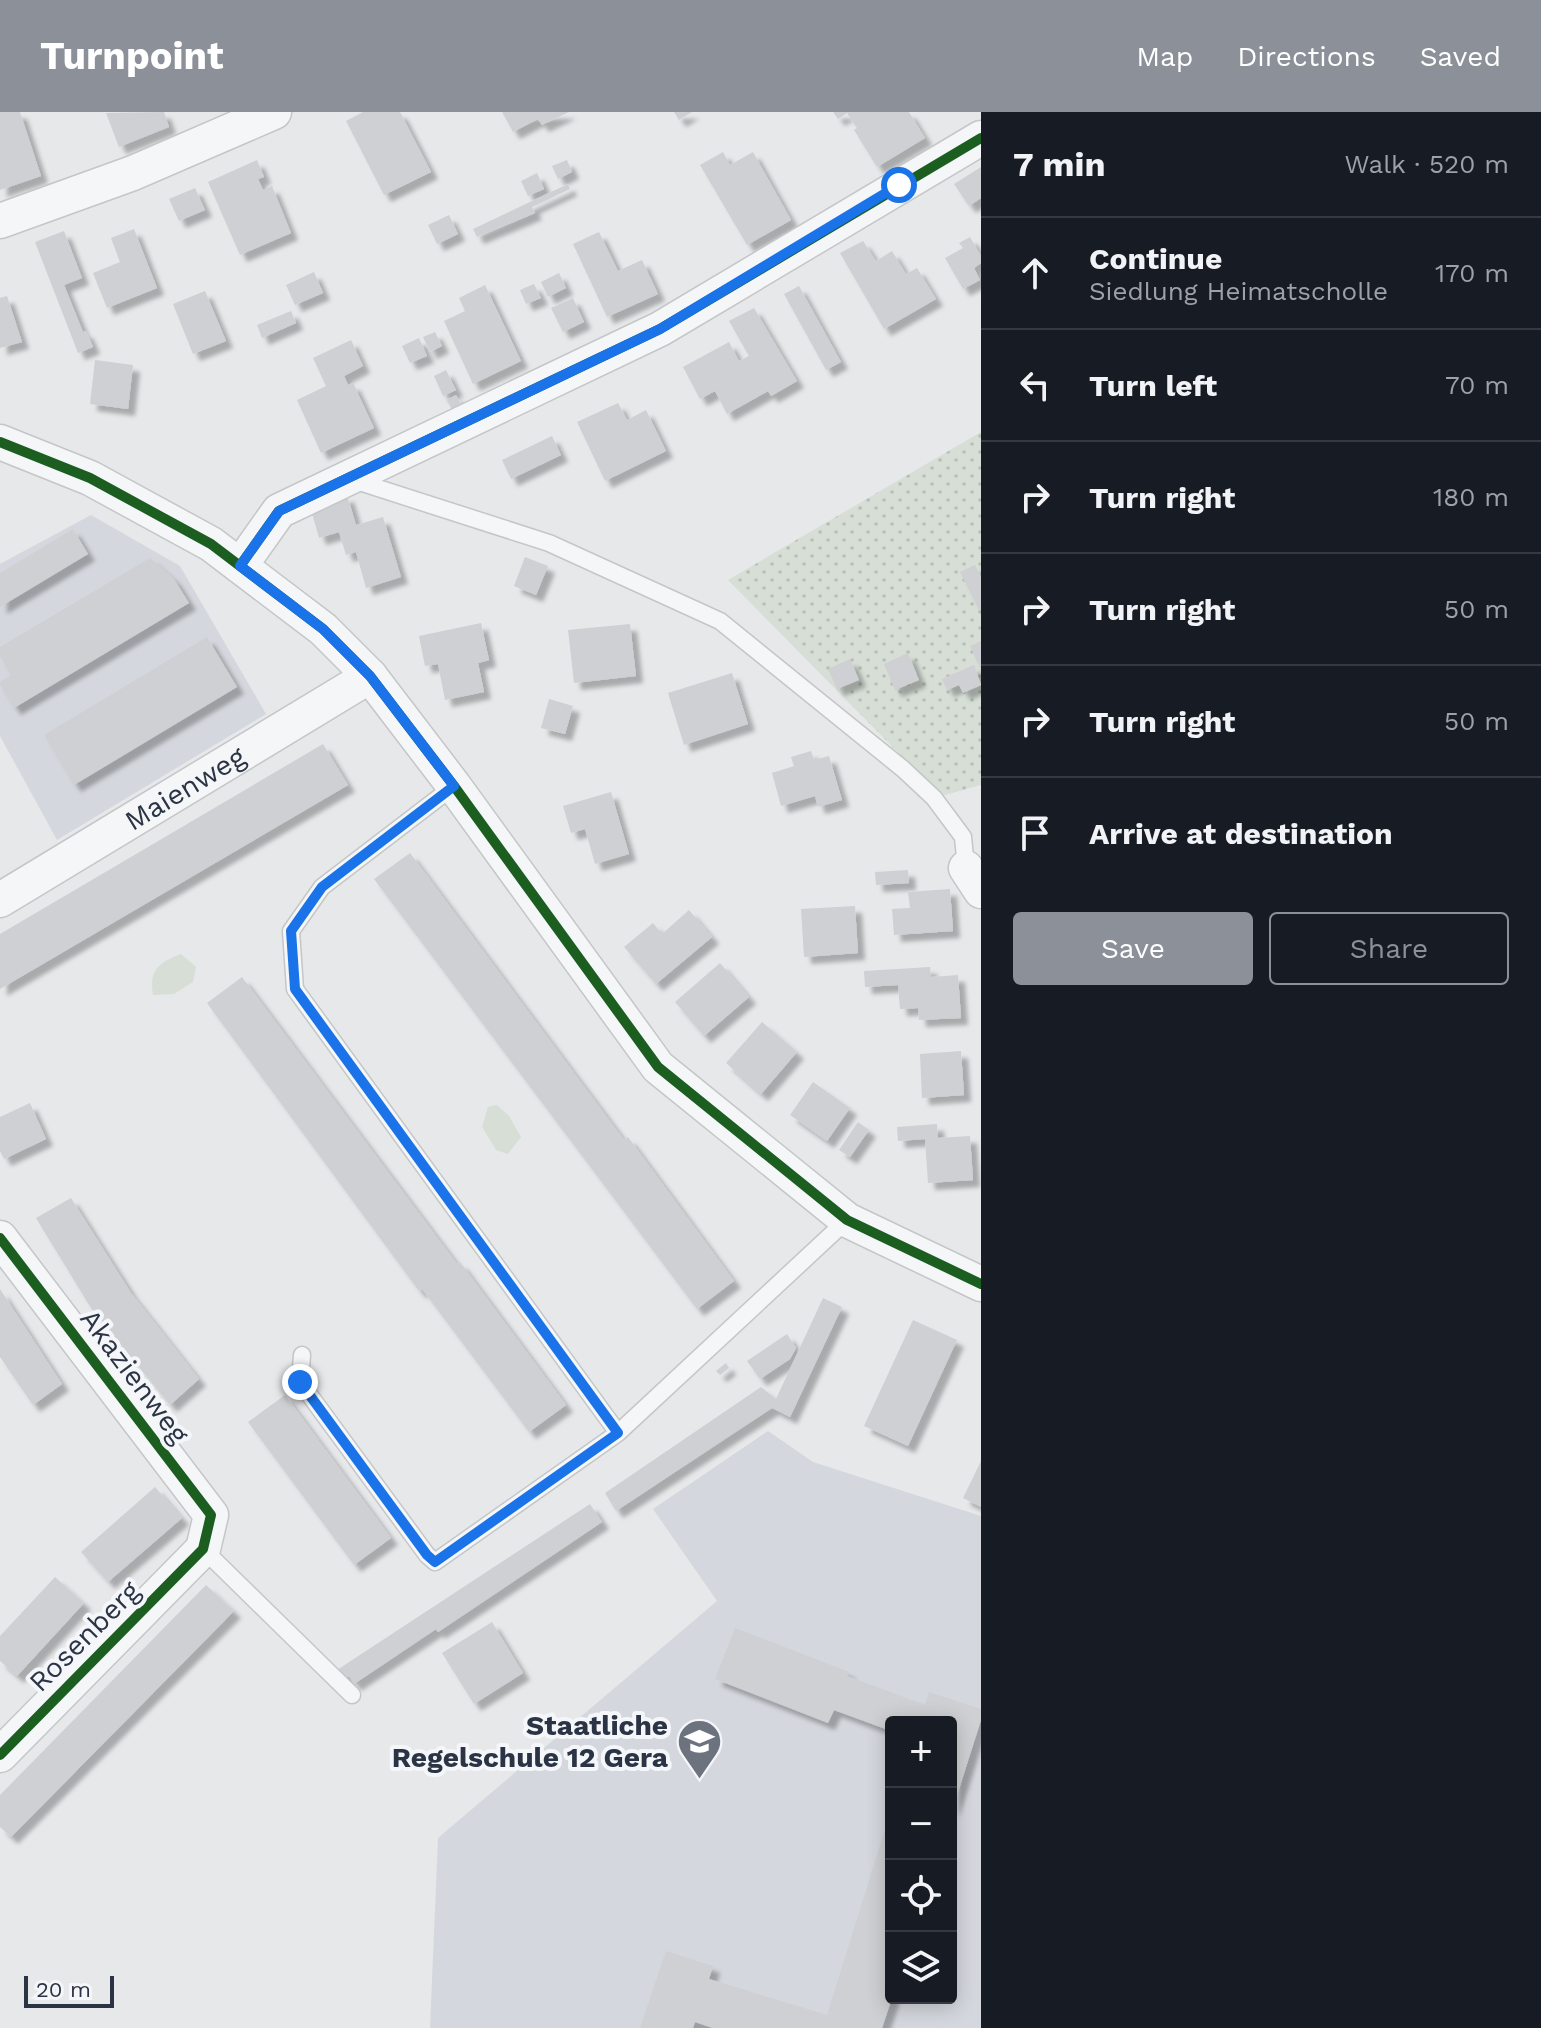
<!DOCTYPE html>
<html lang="en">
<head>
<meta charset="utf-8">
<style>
  :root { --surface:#171b24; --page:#20242c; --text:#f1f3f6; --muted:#9ea1a6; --line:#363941; --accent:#8c9099 }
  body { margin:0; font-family:"Work Sans",sans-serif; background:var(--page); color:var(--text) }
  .controls { position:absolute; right:24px; bottom:24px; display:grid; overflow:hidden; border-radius:8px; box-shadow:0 4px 20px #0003 }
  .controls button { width:72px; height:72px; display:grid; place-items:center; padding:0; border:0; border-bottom:2px solid var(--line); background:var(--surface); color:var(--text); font:40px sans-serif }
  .scale { position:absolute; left:24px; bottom:20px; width:90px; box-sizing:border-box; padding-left:8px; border:4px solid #2b3445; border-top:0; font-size:22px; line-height:28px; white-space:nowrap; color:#2b3445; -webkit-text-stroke:6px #f4f6f9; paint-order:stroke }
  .stop { position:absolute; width:24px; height:24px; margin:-18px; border:6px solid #1a73e8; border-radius:50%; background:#fff }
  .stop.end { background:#1a73e8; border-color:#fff; box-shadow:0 2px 8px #0008 }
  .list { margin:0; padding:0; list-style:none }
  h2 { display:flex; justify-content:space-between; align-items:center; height:104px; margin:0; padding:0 32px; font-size:34px }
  h2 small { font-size:26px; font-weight:400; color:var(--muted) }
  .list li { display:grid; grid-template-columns:52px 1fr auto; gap:24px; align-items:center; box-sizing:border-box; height:112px; padding:0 32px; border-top:2px solid var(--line) }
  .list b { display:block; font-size:30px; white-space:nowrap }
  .list p { margin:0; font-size:26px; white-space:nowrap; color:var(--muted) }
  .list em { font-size:26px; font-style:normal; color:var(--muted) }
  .actions { display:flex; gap:16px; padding:24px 32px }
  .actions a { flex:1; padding:18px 0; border:2px solid var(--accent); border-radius:8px; text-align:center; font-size:28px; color:var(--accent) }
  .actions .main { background:var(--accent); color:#fff }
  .icon { flex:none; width:44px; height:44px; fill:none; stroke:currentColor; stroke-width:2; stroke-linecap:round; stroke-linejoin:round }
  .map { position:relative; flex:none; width:981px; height:1916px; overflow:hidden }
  header { display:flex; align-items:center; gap:48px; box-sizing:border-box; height:112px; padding:0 40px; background:var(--accent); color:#fff }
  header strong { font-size:38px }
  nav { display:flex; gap:44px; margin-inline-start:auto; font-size:28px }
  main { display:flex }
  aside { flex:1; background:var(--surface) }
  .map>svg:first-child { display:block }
  .built { fill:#d4d7dd; fill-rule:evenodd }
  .park { fill:#d6ded6 }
  .garden { fill:url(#garden-dots) }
  .building { fill:#ced0d3; filter:url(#shadow) }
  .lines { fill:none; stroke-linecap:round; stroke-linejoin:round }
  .service-casing { stroke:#c4c6c8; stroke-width:19 }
  .minor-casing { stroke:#c4c6c8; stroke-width:37 }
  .service { stroke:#f5f6f7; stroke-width:16 }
  .minor { stroke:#f5f6f7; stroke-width:34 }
  .cycleway-casing { stroke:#f4f6f9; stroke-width:15 }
  .cycleway { stroke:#1b5e20; stroke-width:10 }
  .route { stroke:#1a73e8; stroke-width:10 }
  .labels { text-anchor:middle; stroke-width:8; stroke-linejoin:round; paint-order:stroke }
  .street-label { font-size:28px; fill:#2b3445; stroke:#f4f6f9 }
  .poi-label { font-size:28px; font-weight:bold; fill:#2b3445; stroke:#f4f6f9; text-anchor:end }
</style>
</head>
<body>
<header>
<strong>Turnpoint</strong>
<nav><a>Map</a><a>Directions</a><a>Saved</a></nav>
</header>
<main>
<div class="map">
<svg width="981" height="1916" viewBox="0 0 981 1916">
  <defs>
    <pattern id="garden-dots" width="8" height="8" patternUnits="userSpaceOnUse" patternTransform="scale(2)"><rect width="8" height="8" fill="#d6ded6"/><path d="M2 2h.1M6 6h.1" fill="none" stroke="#b8bfb9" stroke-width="1.8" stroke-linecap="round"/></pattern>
    <filter id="shadow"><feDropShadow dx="7" dy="7" stdDeviation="2" flood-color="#0004"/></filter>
  </defs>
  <rect width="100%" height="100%" fill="#e6e8ea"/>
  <path class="built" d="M91,403l89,51 86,148 -209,126 -57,-104v-172z
    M768,1319l45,31 168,54v512h-551l8,-190 279,-237 -64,-92zM891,1610h60v276h-60z"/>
  <path class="park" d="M181,842l15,13 -3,15 -19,12 -21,1c-4,-25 5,-32 28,-41z
    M497,993l12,11 12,21 -13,17 -12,-4 -14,-23 6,-20z"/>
  <path class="garden" d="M981,320v353l-40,11 -213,-216z"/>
  <path class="building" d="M0,0h20l21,64 -41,14z
    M164,0l5,15 -50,20 -13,-34z
    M363,0h37l31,60 -47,23 -38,-74z
    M502,0h67l-27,13 -4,-6 -25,13z
    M674,0h18l-13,8z
    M833,0h76l16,26 -48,29 -23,-37 3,-2 -10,-15 -9,6z
    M723,40l7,13 23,-13 38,68 -44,25 -47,-80z
    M257,48l7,17 -6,2 5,11 9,-4 19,47 -51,22 -32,-73z
    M567,48l5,12 -14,7 -6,-13z
    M981,55v31l-12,8 -15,-22z
    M537,61l7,16 -16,7 -7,-15z
    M568,72l2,5 -38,18 3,6 -58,24 -4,-8z
    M195,76l10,22 -26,11 -10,-22z
    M449,103l9,19 -21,10 -9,-19z
    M134,117l23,59 -50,20 -14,-35 27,-11 -9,-24z
    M64,119l18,47 -18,7 19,47 3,-1 7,16 -15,6 -43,-111z
    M599,120l19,39 24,-11 16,34 -51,23 -34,-73z
    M970,125l11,19v7l-7,5 6,12 -17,9 -18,-31 18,-10 -4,-5z
    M863,129l13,20 16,-10 14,23 11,-6 19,31 -52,30 -44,-76z
    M314,160l9,21 -28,12 -9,-20z
    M559,161l7,15 -18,9 -7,-15z
    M534,172l7,14 -15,6 -6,-14z
    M485,173l36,76 -48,23 -29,-63 21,-10 -6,-13z
    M799,174l42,76 -15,8 -42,-76z
    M205,179l21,50 -33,13 -20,-50z
    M7,184l15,46 -22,6v-50z
    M573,186l11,24 -21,10 -12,-24z
    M754,196l43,73 -26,15 -3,-5 -41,23 -12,-23 -15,8 -17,-32 46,-25 10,19 10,-5 -20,-35z
    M291,199l5,12 -34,15 -5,-13z
    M435,220l7,14 -12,6 -7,-15z
    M419,226l8,18 -17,7 -8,-17z
    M351,228l12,26 -19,10 4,9 5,-2 21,45 -53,25 -24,-53 29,-14 -13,-28z
    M95,248l38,5 -5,44 -38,-5z
    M446,258l10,20 -13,6 -9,-20z
    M456,283l7,14 -9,5 -7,-14z
    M618,291l9,17 19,-10 20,41 -61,30 -28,-59z
    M552,324l9,19 -50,24 -9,-19z
    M347,383l9,30 27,-8 18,60 -35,11 -10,-36 -10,3 -7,-23 -20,6 -9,-32z
    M73,417l15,25 -88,53v-34z
    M525,445l23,9 -12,29 -22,-9z
    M150,446l24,21 15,24 -175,105 -14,-23v-3l11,-7 -11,-19v-9z
    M975,453l6,12v32l-2,1 -19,-38z
    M481,511l8,37 -11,3 6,29 -39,8 -7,-36 -13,2 -6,-30z
    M630,512l6,52 -62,7 -6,-53z
    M207,525l30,50 -163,98 -30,-50z
    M981,529v22l-3,1 -8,-18z
    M908,541l11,27 -24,10 -11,-26z
    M850,547l9,21 -22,9 -9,-20z
    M974,553l7,20 -18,8 -4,-8 -12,5 -5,-11z
    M732,561l16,51 -64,21 -16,-52z
    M549,587l24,7 -8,28 -24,-6z
    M323,632l25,41 -348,204v-55z
    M811,639l3,9 15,-4 13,44 -24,7 -3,-11 -34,10 -9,-33 22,-7 -3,-9z
    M611,680l18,62 -34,10 -10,-35 -14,4 -8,-27z
    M410,741l214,287 4,-3 106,144 -37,28 -323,-430z
    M908,758l1,13 -33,2 -1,-13z
    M950,777l3,42 -59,4 -2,-26 18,-1 -2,-16z
    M855,794l3,47 -54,4 -3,-48z
    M689,798l23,27 -56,47 -32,-37 29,-24 9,11z
    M720,851l29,34 -45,39 -29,-34z
    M930,855l1,10 27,-2 3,43 -42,2 -1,-12 -18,1 -2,-24 -33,2 -1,-16z
    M242,865l215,287 3,-2 14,19 92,124 -37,27 -107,-143 -3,2 -212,-288z
    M762,910l35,30 -36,42 -35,-31z
    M961,939l3,44 -42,3 -2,-44z
    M813,970l37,26 -23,33 -37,-26z
    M30,991l16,36 -42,20 -4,-8v-34z
    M858,1010l11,8 -19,27 -11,-7z
    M937,1012l1,14 32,-2 3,44 -45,3 -3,-44 -27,2 -1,-14z
    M71,1086l60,95 68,86 -29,26 -79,-97 -55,-90z
    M0,1177l62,95 -29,21 -33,-48z
    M823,1186l19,9 -52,110 -18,-9 -156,103 -11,-18 156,-106 15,12z
    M913,1208l44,20 -49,106 -44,-20z
    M787,1222l9,14 -6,11 -30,20 -13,-18z
    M726,1251l3,5 -9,7 -4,-4z
    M285,1283l106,143 -37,27 -106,-143z
    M981,1349v46l-18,-9z
    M155,1375l27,31 -74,64 -27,-30z
    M590,1392l12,18 -164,110 -2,-3 -82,55 -5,-8 -5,2 -7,-8z
    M55,1465l29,26 -67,73 -17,-15v-25z
    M206,1473l28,26 -223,226 -11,-10v-32z
    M492,1510l31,51 -49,31 -32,-51z
    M735,1516l114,44 -2,4 78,29 4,-13 52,17v11l-29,91 -1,-89h-60v9l-57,-21 -6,13 -113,-44z
    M890,1701l2,185 -10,30h-169l-18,-6 -2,6h-53l26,-77 47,15 -4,13 118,36z"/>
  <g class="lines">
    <defs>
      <path id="service" d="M350,367l199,64 171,78 183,148 31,29 29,39 3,31
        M454,674l-132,101 -31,44 4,58 323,444
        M302,1243l-2,27 127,173 8,7 183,-129 229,-213
        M203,1437l149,146"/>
      <g id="minor">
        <path d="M0,109l133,-48 141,-61"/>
        <path d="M0,330l90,36 121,66 112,85 47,47 84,110 204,281 189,153 134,64"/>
        <path d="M240,454l39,-55 381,-182 321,-191"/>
        <path d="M966,756l15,23"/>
        <path id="s1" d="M0,788l370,-224"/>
        <path d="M0,1126l211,277 -8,34 -203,206"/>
      </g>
    </defs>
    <use href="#service" class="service-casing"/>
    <use href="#minor" class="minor-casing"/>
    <use href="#service" class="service"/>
    <use href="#minor" class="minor"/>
    <defs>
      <path id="cycleway" d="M0,330l90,36 121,66 112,85 47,47 84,110 204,281 189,153 134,64
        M240,454l39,-55 381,-182 321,-191
        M0,1126l211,277 -8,34 -203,206"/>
    </defs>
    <use href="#cycleway" class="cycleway-casing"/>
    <use href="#cycleway" class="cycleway"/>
  </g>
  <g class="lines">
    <path class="route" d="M300,1270l127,173 8,7 183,-129 -323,-444 -4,-58 31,-44 132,-101 -84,-110 -47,-47 -83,-63 39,-55 381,-182 239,-144"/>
  </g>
  <defs>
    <symbol id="school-pin" viewBox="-11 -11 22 30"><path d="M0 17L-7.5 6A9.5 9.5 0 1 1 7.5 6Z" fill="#6c737f" stroke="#f4f6f9"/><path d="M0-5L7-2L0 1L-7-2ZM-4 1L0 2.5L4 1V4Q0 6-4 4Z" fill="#fff"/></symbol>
  </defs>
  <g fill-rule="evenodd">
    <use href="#school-pin" x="674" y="1604" width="51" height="69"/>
  </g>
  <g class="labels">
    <g class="street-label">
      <text dy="10" stroke="none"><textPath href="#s1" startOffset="216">Maienweg</textPath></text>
      <text transform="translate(135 1264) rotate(53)" y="10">Akazienweg</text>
      <text transform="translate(84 1524) rotate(-45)" y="10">Rosenberg</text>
    </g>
    <g class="poi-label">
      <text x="668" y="1623">Staatliche<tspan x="668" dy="32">Regelschule 12 Gera</tspan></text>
    </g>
  </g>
</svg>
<div class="controls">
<button>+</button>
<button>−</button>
<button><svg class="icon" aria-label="locate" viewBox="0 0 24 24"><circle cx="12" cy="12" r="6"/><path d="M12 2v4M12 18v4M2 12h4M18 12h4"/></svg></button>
<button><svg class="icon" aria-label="layers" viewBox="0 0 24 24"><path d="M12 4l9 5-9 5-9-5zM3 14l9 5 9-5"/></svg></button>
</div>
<div class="scale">20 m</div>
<div class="stop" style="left:899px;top:73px"></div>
<div class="stop end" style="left:300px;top:1270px"></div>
</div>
<aside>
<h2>7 min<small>Walk · 520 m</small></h2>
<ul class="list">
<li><svg class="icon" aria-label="ahead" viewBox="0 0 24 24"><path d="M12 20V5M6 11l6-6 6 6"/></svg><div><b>Continue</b><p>Siedlung Heimatscholle</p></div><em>170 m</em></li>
<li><svg class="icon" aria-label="left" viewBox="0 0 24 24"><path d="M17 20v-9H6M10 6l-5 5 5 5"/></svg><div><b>Turn left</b></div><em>70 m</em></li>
<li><svg class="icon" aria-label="right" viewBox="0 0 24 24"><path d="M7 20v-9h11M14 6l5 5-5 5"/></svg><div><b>Turn right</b></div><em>180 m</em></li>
<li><svg class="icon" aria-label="right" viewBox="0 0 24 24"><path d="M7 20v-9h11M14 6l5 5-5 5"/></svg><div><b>Turn right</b></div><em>50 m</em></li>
<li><svg class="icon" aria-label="right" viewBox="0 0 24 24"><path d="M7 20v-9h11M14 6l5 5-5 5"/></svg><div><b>Turn right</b></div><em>50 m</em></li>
<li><svg class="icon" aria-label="arrive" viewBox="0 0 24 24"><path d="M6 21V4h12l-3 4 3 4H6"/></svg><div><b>Arrive at destination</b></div></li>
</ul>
<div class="actions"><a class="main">Save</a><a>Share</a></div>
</aside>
</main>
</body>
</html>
